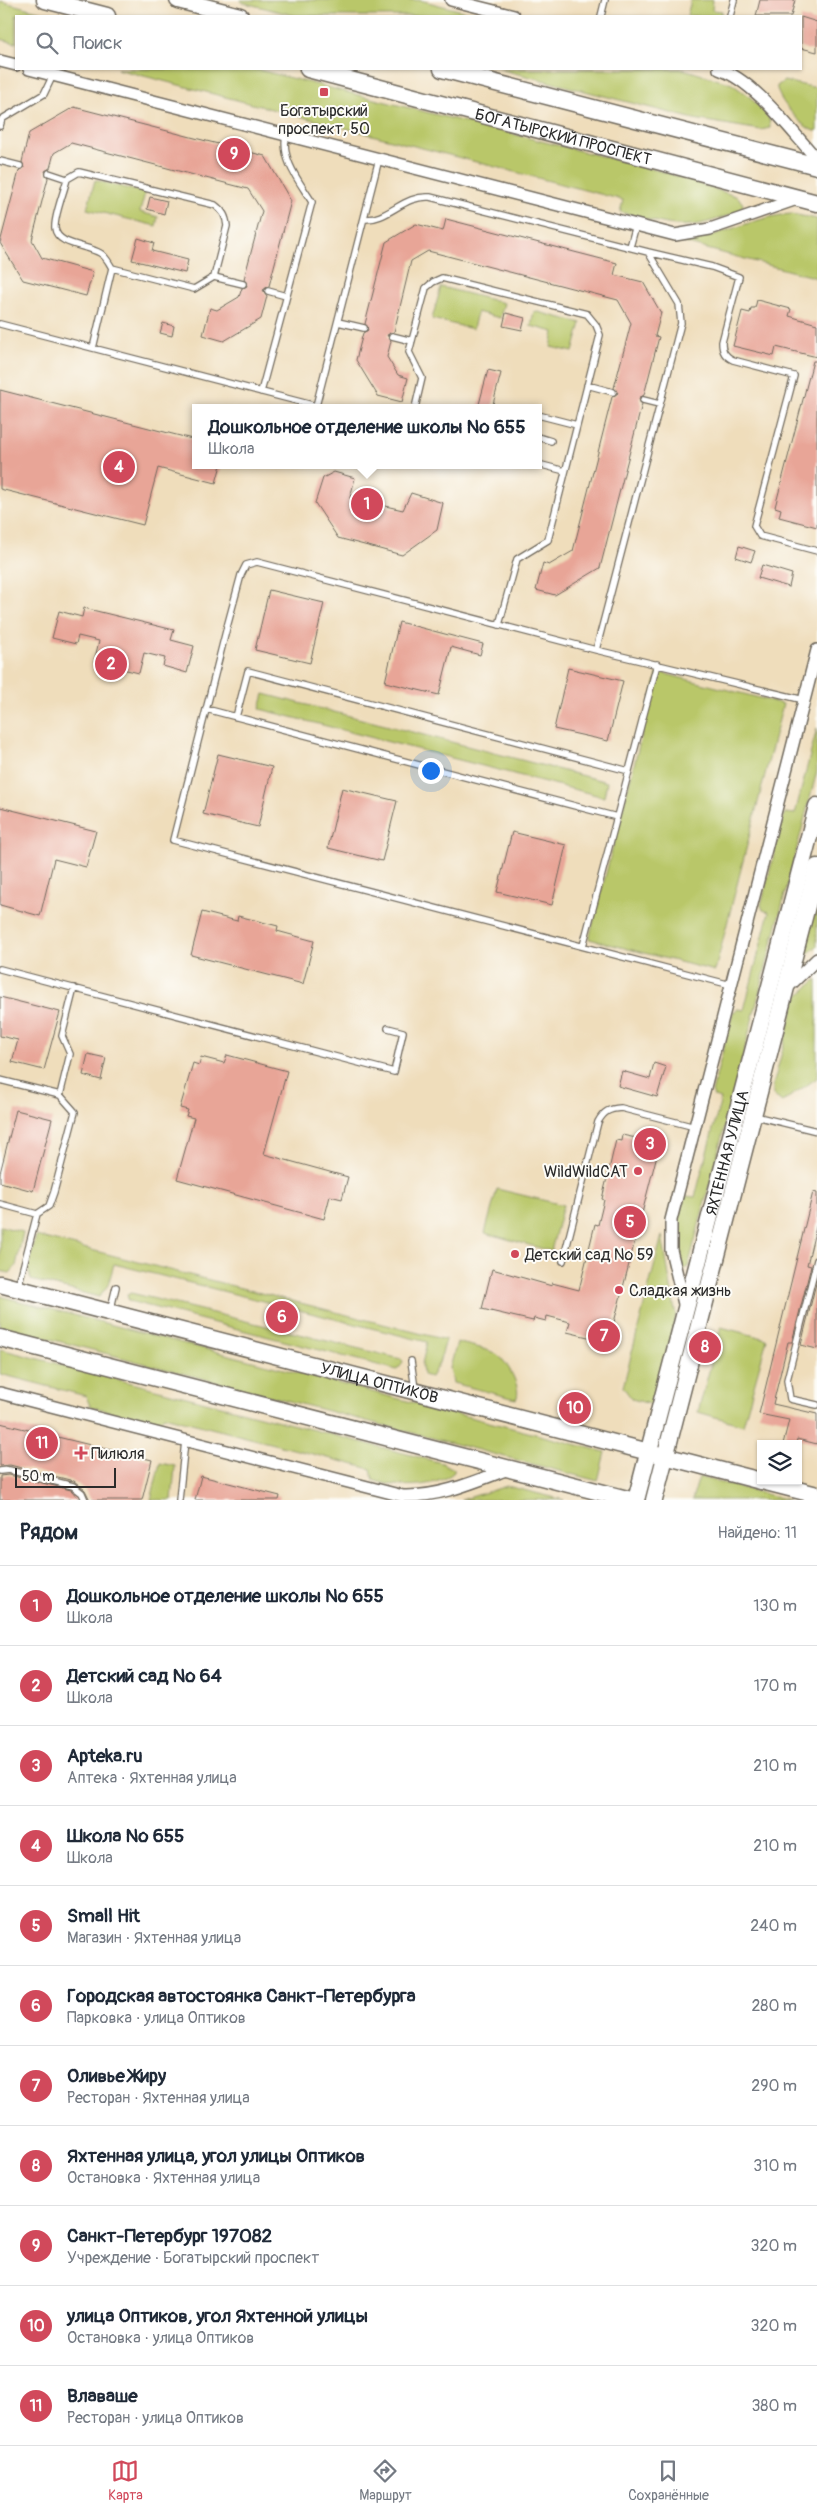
<!DOCTYPE html>
<html lang="ru">
<head>
<meta charset="utf-8">
<style>
  :root { --surface:#fff; --page:#f6f6f7; --text:#1f2937; --muted:#747a83; --line:#e0e1e3; --accent:#d1495b }
  body { margin:0; font-family:Pangolin,sans-serif; background:var(--page); color:var(--text) }
  .controls { position:absolute; right:15px; bottom:15px; display:grid; overflow:hidden; border-radius:0px; box-shadow:0 1px 4px #0004 }
  .controls button { width:45px; height:45px; display:grid; place-items:center; padding:0; border:0; border-bottom:1px solid var(--line); background:var(--surface); color:var(--text); font:25px sans-serif }
  .scale { position:absolute; left:15px; bottom:12px; width:101px; box-sizing:border-box; padding-left:5px; border:2px solid #2b2b2b; border-top:0; font-size:14px; line-height:18px; white-space:nowrap; color:#2b2b2b; -webkit-text-stroke:4px #fdfcf7; paint-order:stroke }
  .you { position:absolute; left:430px; top:770px; width:18px; height:18px; margin:-12px; border:4px solid #fff; border-radius:50%; background:#1a73e8; box-shadow:0 0 0 8px #1a73e833 }
  .badge { display:grid; place-items:center; width:32px; height:32px; border-radius:50%; background:var(--accent); color:#fff; font-size:16px; font-weight:700 }
  .pin { position:absolute; translate:-50% -50%; border:2px solid #fff; box-shadow:0 1px 5px #0006 }
  .popup { position:absolute; left:192px; top:404px; width:350px; height:65px; box-sizing:border-box; display:grid; place-content:center; border-radius:0px; background:var(--surface); filter:drop-shadow(0 1px 4px #0005); font-size:16px; white-space:nowrap; color:var(--muted) }
  .popup b { font-size:19px; color:var(--text) }
  .popup::after { content:''; position:absolute; left:50%; top:100%; margin-left:-10px; border:10px solid transparent; border-top-color:var(--surface) }
  .list { margin:0; padding:0; list-style:none }
  h2 { display:flex; justify-content:space-between; align-items:center; height:65px; margin:0; padding:0 20px; font-size:21px }
  h2 small { font-size:16px; font-weight:400; color:var(--muted) }
  .list li { display:grid; grid-template-columns:32px 1fr auto; gap:15px; align-items:center; box-sizing:border-box; height:80px; padding:0 20px; border-top:1px solid var(--line) }
  .list b { display:block; font-size:19px; white-space:nowrap }
  .list p { margin:0; font-size:16px; white-space:nowrap; color:var(--muted) }
  .list em { font-size:16px; font-style:normal; color:var(--muted) }
  .icon { flex:none; width:28px; height:28px; fill:none; stroke:currentColor; stroke-width:2; stroke-linecap:round; stroke-linejoin:round }
  .map { position:relative; flex:none; width:817px; height:1500px; overflow:hidden }
  .search { position:absolute; background:var(--surface); box-shadow:0 1px 4px #0004; left:15px; right:15px; top:15px; height:55px; display:flex; align-items:center; gap:12px; box-sizing:border-box; padding:0 18px; border-radius:0px; color:var(--muted); font-size:19px }
  .sheet { height:945px; background:var(--surface) }
  nav { display:flex; justify-content:space-around; align-items:center; box-sizing:border-box; height:70px; border-top:1px solid var(--line); background:var(--surface); font-size:14px; color:var(--muted) }
  nav a { display:grid; justify-items:center; gap:2px }
  nav .on { color:var(--accent) }
  .map>svg:first-child { display:block }
  .green { fill:#b9c769; stroke:#72794a }
  .building { fill:#e8a597 }
  .lines { fill:none; stroke-linecap:round; stroke-linejoin:round }
  .lane-casing { stroke:#70695d; stroke-width:8 }
  .street-casing { stroke:#70695d; stroke-width:14 }
  .secondary-casing { stroke:#70695d; stroke-width:19 }
  .lane { stroke:#fff; stroke-width:5.5 }
  .street { stroke:#fff; stroke-width:11 }
  .secondary { stroke:#fff; stroke-width:16 }
  .poi-dot { fill:#d1495b; stroke:#fdfcf7; stroke-width:2 }
  .labels { text-anchor:middle; stroke-width:4; stroke-linejoin:round; paint-order:stroke }
  .poi-label { font-size:16px; fill:#2b2b2b; stroke:#fdfcf7; text-anchor:start }
  .street-label { font-size:16px; fill:#2b2b2b; stroke:#fdfcf7 }
</style>
</head>
<body>
<div class="map">
<svg width="817" height="1500" viewBox="0 0 817 1500">
  <rect width="100%" height="100%" fill="#fdfcf7"/>
  <filter id="ink" filterUnits="userSpaceOnUse"><feTurbulence type="fractalNoise" baseFrequency=".02" numOctaves="2"/><feDisplacementMap in="SourceGraphic" scale="10" xChannelSelector="R" yChannelSelector="G"/><feConvolveMatrix kernelMatrix="1 2 1 2 8 2 1 2 1" color-interpolation-filters="sRGB"/></filter>
  <filter id="wash" filterUnits="userSpaceOnUse"><feTurbulence type="fractalNoise" baseFrequency=".0096" numOctaves="4" result="noise"/><feDisplacementMap in="SourceGraphic" scale="20" xChannelSelector="R" yChannelSelector="G"/><feGaussianBlur stdDeviation="1.12" result="paint"/><feColorMatrix in="noise" values="0 0 0 0 0 0 0 0 0 0 0 0 0 0 0 0 0 1.4 0 .05"/><feComposite in="paint" operator="in"/></filter>
  <g filter="url(#wash)">
    <rect width="100%" height="100%" fill="#efddbb"/>
    <path class="green" d="M241,0h179l62,16h-186l-55,-14z
      M691,0h22l-1,10 10,1 -1,5h-34z
      M0,1l57,15h-41v27l-16,-4z
      M117,69h138l413,104 70,24 5,7 -1,4c-6,6 -14,7 -21,10 -41,15 -61,4 -101,-6l3,-12z
      M499,69h184l49,15 19,14 18,20 1,10 -9,2 -67,-11z
      M784,81l33,7v43c-11,2 -42,-34 -40,-45z
      M95,180l50,13 -5,19 18,5 -2,9 -69,-17z
      M792,214l25,5v59l-140,-37c41,-1 75,-25 115,-27z
      M441,287l63,16 -4,15 -23,-6 -4,17 -41,-10z
      M534,311l47,12 -8,29 -22,-5 3,-15 -23,-6z
      M658,672l125,32 -68,267 -126,-32z
      M264,694l343,88 -3,15 -344,-88z
      M817,728v43l-129,496 -4,2c-12,-11 -7,-60 2,-73l9,1 26,-98 -7,-2 -2,-5 21,-80 5,-3 6,1 25,-98 -6,-2 -2,-5 23,-90 1,-2 10,1z
      M817,890v56l-19,16z
      M817,979v99l-35,24 -9,-7v-9l23,-88z
      M497,1189l66,16 -12,46 -66,-18z
      M0,1226l23,6 -7,34 -6,7 -10,-2z
      M36,1236l410,104 -7,23 -8,14 -8,-2 -1,-11 5,-22 -313,-78 -6,21 -9,12 -68,-17 -3,-12z
      M662,1236l14,80 -23,89 -21,-6 -9,-12z
      M131,1293l270,66 2,4 -6,7 -268,-69 -2,-6z
      M0,1296l605,156 -7,29 -598,-155z
      M721,1327l46,12 -24,86 -45,-13z
      M457,1342c12,4 29,6 39,12 10,5 27,35 20,45l-63,-16 -3,-15z
      M0,1349l442,114 12,6v3c-18,17 -60,16 -81,8l-2,-11 -207,-53 -9,8 -65,-18 -4,-10 -86,-22z
      M160,1463l15,3 -3,34h-21z
      M699,1477l90,23h-97z
      M507,1486l57,14h-103z"/>
    <g id="blocks">
      <path class="building" d="M760,0h35l-4,16h-35z
        M801,17l16,5v30l-16,-4z
        M74,107l191,49 26,45 -22,85 -6,4 4,6 -6,23 -37,22 -21,-6 7,-27 7,2 22,-13 3,-9 5,-2 -3,-7 18,-68 -14,-22 -177,-46 -17,10 -4,15 -5,3 3,7 -16,62 10,18 51,14 -7,24 -63,-16 -23,-37 19,-72 5,-3 -2,-6 7,-29z
        M150,197l17,4 -3,13 -17,-5z
        M446,219l171,44 -3,12 29,7 18,31 -6,23 4,1 -15,58 -5,3 3,6 -42,164 -45,27 -19,-5 7,-27 6,2 24,-14 39,-154 6,-4 -4,-5 17,-65 -13,-23 -190,-49 -17,10 -17,71 -7,3 4,6 -4,16 11,18 10,3 -6,24 -24,-6 -22,-36 7,-27 5,-3 -3,-6 21,-82 30,-18 27,7z
        M138,238l16,5 -2,8 36,9 -3,13 -53,-13z
        M757,300l34,9 -2,7 28,8v33l-41,-10 -2,9 -41,-10 9,-35 8,2 1,-5h4z
        M506,313l19,5 -3,12 -19,-4z
        M163,323l11,3 -2,10 -12,-3z
        M813,361h4v166l-38,-10 2,-8 -6,-2z
        M488,370l13,3 -9,35h-14z
        M0,390l196,50v25h25l-5,18 -58,-15 -15,57 -143,-36z
        M334,472l21,6 -5,20 53,12 8,-17 32,10 -6,27 -35,25 -64,-17 -23,-35 8,-25z
        M739,546l16,5 -4,11 -15,-5z
        M762,565l30,9 -3,13 -31,-9z
        M269,590l55,13 -14,60 -55,-13z
        M84,608l90,22 -3,10 23,6 -7,27 -24,-7 2,-8 -21,-5 -5,20 -45,-11 5,-21 -21,-5 -2,8 -24,-6 7,-27 23,6z
        M399,622l84,22 -3,11 -29,-8 -12,48 -54,-13z
        M568,668l55,13 -15,60 -54,-12z
        M218,754l54,13 -14,60 -55,-13z
        M342,788l55,13 -15,60 -54,-13z
        M0,807l96,24 -10,36 -32,-8 -14,57 -40,-11z
        M512,832l54,13 -14,60 -55,-13z
        M202,912l35,9 1,-5 40,10 -1,5 37,10 -11,43 -112,-29z
        M0,997l60,15 -16,58 -32,-8 6,-22 -18,-4z
        M88,1054l18,4 -5,22 -18,-5z
        M227,1055l60,16 -23,83 84,23 -6,22 -12,-3 -6,23 -147,-40 17,-61 -8,-2 2,-6 -8,-2 13,-45 6,2 2,-8 23,6z
        M654,1063l12,4 -9,30 -39,-11 4,-15 28,8z
        M16,1110l36,9 -19,72 -33,-9v-9z
        M622,1135l38,8 -51,199 -42,-10 3,-10 -23,-6 -1,5 -12,-3 -1,3 -51,-12 10,-40 60,17v-3l27,7 16,-66 3,1 6,-25 -2,-1 14,-59 5,1z
        M813,1192l4,1v30l-10,42 4,1 -19,76h-4l-15,62 44,10v30l-20,-5 -1,5h-13l6,-24 -30,-6z
        M817,1279v70l-16,-4z
        M0,1423l152,37 -10,40h-52l-5,-10 -11,-9 -64,-16 -10,1z
        M9,1475l62,15 9,10h-80v-24z
        M201,1476l79,20 -1,4h-84z"/>
    </g>
  </g>
  <g filter="url(#ink)">
    <use href="#blocks" fill-opacity="0" stroke="#70695d" stroke-width="1"/>
    <g class="lines">
      <defs>
        <path id="lane" d="M601,16l4,-16
          M730,16l4,-16
          M0,126l2,-7 42,-25 9,-19
          M0,161l20,5
          M79,172l136,33c8,6 11,11 12,21l-13,51 -20,12 -82,-21c-3,-5 -6,-12 -12,-15 -12,-8 -43,-7 -45,-25 -1,-12 9,-36 12,-49z
          M49,173l18,6
          M364,219c24,2 39,-24 66,-22l218,55 31,52 2,19 -85,327
          M630,247l6,-22
          M648,252l64,15 27,10 -17,65c0,10 3,14 11,18l61,16 -40,150 6,10 57,15
          M214,277l29,7
          M268,291l18,5
          M338,322l26,6
          M0,324l324,84
          M392,336l20,5
          M93,348l19,-80
          M587,385l26,7
          M261,392l51,-190c-13,-21 -31,-42 -26,-67
          M643,400l16,4
          M316,406l63,-247
          M415,408l7,-30 -13,-26 17,-64 7,-6 9,-4 145,36 9,11 4,10 -52,205 -31,19 -18,66
          M538,415l39,10
          M538,437l13,4
          M538,464l27,7
          M206,709l411,108
          M236,717l12,-46 381,100
          M583,946l74,-282
          M0,969l394,103 9,-40 -15,-4
          M731,985l-558,-145 54,-213 14,-52 5,-10 11,-3 339,88 208,50
          M0,1080l60,15 15,17 -21,80 -5,14 -12,8 -19,73
          M60,1095l10,-41 -8,-18 12,-48
          M755,1116l62,15
          M0,1204l37,10
          M817,1260l-30,120 3,19 27,6
          M563,1261l35,-139c6,-11 11,-13 23,-14l74,19
          M110,1312l6,-25
          M411,1361l4,28
          M0,1471l9,-1 64,16 9,7 3,7
          M179,1500l6,-59"/>
        <path id="street" d="M451,0l63,16
          M0,61l16,4
          M29,69l646,166 35,-6 90,-31
          M719,69c36,12 72,62 98,90
          M787,988l30,-29
          M685,1308l-14,-58v-30l146,-570
          M0,1393l403,103c37,1 71,-14 105,-27"/>
        <g id="secondary">
          <path d="M45,0l62,16"/>
          <path d="M178,0l62,16"/>
          <path id="s1" d="M308,69l509,134"/>
          <path d="M442,69l375,97"/>
          <path id="s2" d="M0,1284l761,197"/>
          <path d="M0,1338l631,162"/>
          <path d="M762,1481l55,14"/>
          <path id="s3" d="M636,1500l181,-694"/>
          <path d="M654,1500l163,-633"/>
        </g>
      </defs>
      <use href="#lane" class="lane-casing"/>
      <use href="#street" class="street-casing"/>
      <use href="#secondary" class="secondary-casing"/>
      <use href="#lane" class="lane"/>
      <use href="#street" class="street"/>
      <use href="#secondary" class="secondary"/>
    </g>
  </g>
  <g class="poi-dot">
    <rect x="319" y="87" width="10" height="10" rx="2.5"/>
    <circle cx="638" cy="1171" r="5"/>
    <circle cx="515" cy="1254" r="5"/>
    <circle cx="619" cy="1290" r="5"/>
    <path d="M78.5 1445.5h5v5h5v5h-5v5h-5v-5h-5v-5h5z"/>
  </g>
  <g class="labels">
    <g class="poi-label">
      <text x="324" y="116" text-anchor="middle">Богатырский<tspan x="324" dy="18">проспект, 50</tspan></text>
      <text x="628" y="1177" text-anchor="end">WildWildCAT</text>
      <text x="525" y="1260">Детский сад № 59</text>
      <text x="629" y="1296">Сладкая жизнь</text>
      <text x="91" y="1459">Пилюля</text>
    </g>
    <g class="street-label">
      <text dy="6" stroke="none"><textPath href="#s1" startOffset="264">БОГАТЫРСКИЙ ПРОСПЕКТ</textPath></text>
      <text dy="6" stroke="none"><textPath href="#s3" startOffset="359">ЯХТЕННАЯ УЛИЦА</textPath></text>
      <text dy="6" stroke="none"><textPath href="#s2" startOffset="392">УЛИЦА ОПТИКОВ</textPath></text>
    </g>
  </g>
</svg>
<div class="controls">
<button><svg class="icon" aria-label="layers" viewBox="0 0 24 24"><path d="M12 4l9 5-9 5-9-5zM3 14l9 5 9-5"/></svg></button>
</div>
<div class="scale">50 m</div>
<div class="you"></div>
<div class="pin badge" style="left:367px;top:504px">1</div>
<div class="popup"><b>Дошкольное отделение школы № 655</b>Школа</div>
<div class="pin badge" style="left:111px;top:664px">2</div>
<div class="pin badge" style="left:650px;top:1144px">3</div>
<div class="pin badge" style="left:119px;top:467px">4</div>
<div class="pin badge" style="left:630px;top:1222px">5</div>
<div class="pin badge" style="left:282px;top:1317px">6</div>
<div class="pin badge" style="left:604px;top:1336px">7</div>
<div class="pin badge" style="left:705px;top:1347px">8</div>
<div class="pin badge" style="left:234px;top:154px">9</div>
<div class="pin badge" style="left:575px;top:1408px">10</div>
<div class="pin badge" style="left:42px;top:1443px">11</div>
<div class="search"><svg class="icon" aria-label="search" viewBox="0 0 24 24"><circle cx="10" cy="10" r="6"/><path d="M15 15l6 6"/></svg>Поиск</div>
</div>
<section class="sheet">
<h2>Рядом<small>Найдено: 11</small></h2>
<ul class="list">
<li><span class="badge">1</span><div><b>Дошкольное отделение школы № 655</b><p>Школа</p></div><em>130 m</em></li>
<li><span class="badge">2</span><div><b>Детский сад № 64</b><p>Школа</p></div><em>170 m</em></li>
<li><span class="badge">3</span><div><b>Apteka.ru</b><p>Аптека · Яхтенная улица</p></div><em>210 m</em></li>
<li><span class="badge">4</span><div><b>Школа № 655</b><p>Школа</p></div><em>210 m</em></li>
<li><span class="badge">5</span><div><b>Small Hit</b><p>Магазин · Яхтенная улица</p></div><em>240 m</em></li>
<li><span class="badge">6</span><div><b>Городская автостоянка Санкт-Петербурга</b><p>Парковка · улица Оптиков</p></div><em>280 m</em></li>
<li><span class="badge">7</span><div><b>Оливье Жиру</b><p>Ресторан · Яхтенная улица</p></div><em>290 m</em></li>
<li><span class="badge">8</span><div><b>Яхтенная улица, угол улицы Оптиков</b><p>Остановка · Яхтенная улица</p></div><em>310 m</em></li>
<li><span class="badge">9</span><div><b>Санкт-Петербург 197082</b><p>Учреждение · Богатырский проспект</p></div><em>320 m</em></li>
<li><span class="badge">10</span><div><b>улица Оптиков, угол Яхтенной улицы</b><p>Остановка · улица Оптиков</p></div><em>320 m</em></li>
<li><span class="badge">11</span><div><b>Влаваше</b><p>Ресторан · улица Оптиков</p></div><em>380 m</em></li>
</ul>
</section>
<nav>
<a class="on"><svg class="icon" aria-label="map" viewBox="0 0 24 24"><path d="M3 6l6-2 6 2 6-2v14l-6 2-6-2-6 2zM9 4v14M15 6v14"/></svg>Карта</a>
<a><svg class="icon" aria-label="directions" viewBox="0 0 24 24"><path d="M12 3l9 9-9 9-9-9zM9 14v-3h6M13 9l2 2-2 2"/></svg>Маршрут</a>
<a><svg class="icon" aria-label="saved" viewBox="0 0 24 24"><path d="M7 4h10v16l-5-4-5 4z"/></svg>Сохранённые</a>
</nav>
</body>
</html>
